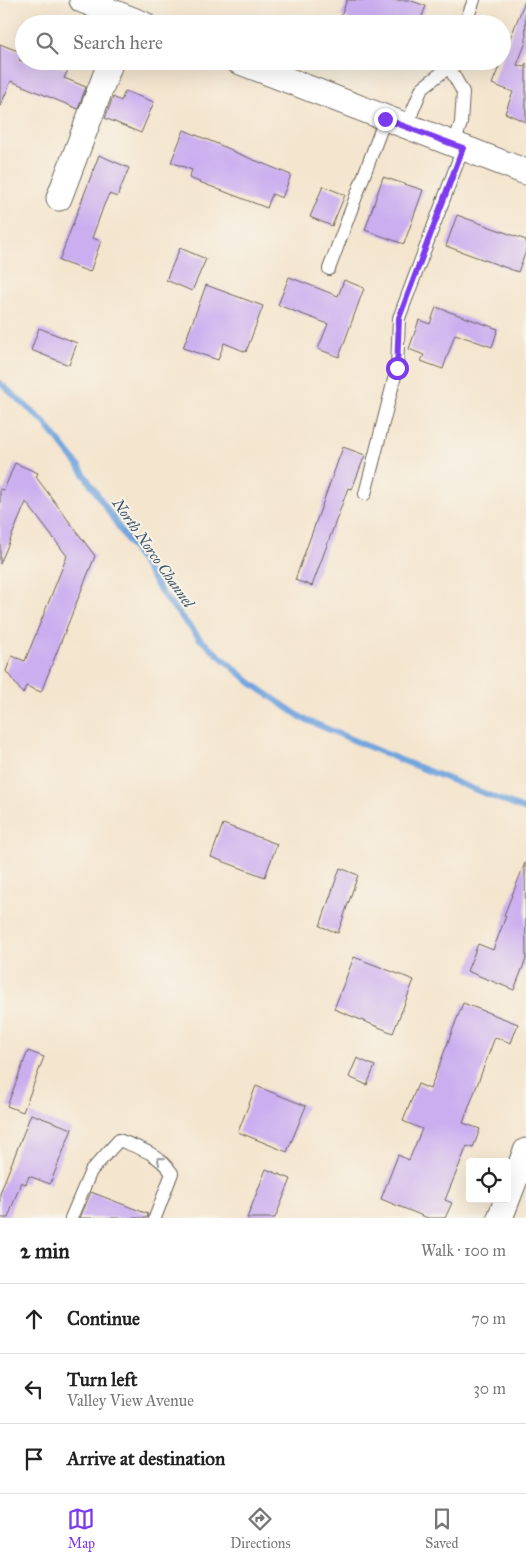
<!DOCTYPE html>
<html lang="en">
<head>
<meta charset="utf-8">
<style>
  :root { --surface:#fff; --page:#f2f2f2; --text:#222; --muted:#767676; --line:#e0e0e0; --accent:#7c3aed }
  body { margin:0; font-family:"IM FELL Great Primer",serif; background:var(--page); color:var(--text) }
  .controls { position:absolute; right:15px; bottom:15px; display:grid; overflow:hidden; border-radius:5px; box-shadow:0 5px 20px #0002 }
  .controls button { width:45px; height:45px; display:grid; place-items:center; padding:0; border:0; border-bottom:1px solid var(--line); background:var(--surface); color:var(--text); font:25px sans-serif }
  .stop { position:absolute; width:15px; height:15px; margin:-11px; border:4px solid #7c3aed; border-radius:50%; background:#fff }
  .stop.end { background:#7c3aed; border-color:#fff; box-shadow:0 1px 5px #0008 }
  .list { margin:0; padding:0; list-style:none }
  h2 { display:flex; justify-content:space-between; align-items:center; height:65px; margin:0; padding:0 20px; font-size:21px }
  h2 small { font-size:16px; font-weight:400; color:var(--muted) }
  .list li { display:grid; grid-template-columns:32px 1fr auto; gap:15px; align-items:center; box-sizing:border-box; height:70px; padding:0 20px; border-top:1px solid var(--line) }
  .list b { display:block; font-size:19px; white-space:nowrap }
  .list p { margin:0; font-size:16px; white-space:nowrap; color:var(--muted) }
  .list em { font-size:16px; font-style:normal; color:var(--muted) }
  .icon { flex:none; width:28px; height:28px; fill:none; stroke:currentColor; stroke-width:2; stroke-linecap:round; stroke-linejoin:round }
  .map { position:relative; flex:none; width:526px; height:1218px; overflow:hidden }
  .search { position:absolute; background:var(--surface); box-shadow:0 5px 20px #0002; left:15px; right:15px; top:15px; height:55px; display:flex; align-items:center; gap:12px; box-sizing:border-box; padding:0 18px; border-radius:28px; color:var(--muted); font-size:19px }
  .sheet { height:275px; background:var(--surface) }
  nav { display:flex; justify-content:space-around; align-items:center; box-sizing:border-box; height:70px; border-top:1px solid var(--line); background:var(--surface); font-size:14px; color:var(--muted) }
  nav a { display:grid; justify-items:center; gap:2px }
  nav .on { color:var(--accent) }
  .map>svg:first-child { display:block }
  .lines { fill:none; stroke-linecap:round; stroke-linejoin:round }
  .stream { stroke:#72a5de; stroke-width:6 }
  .building { fill:#cbaef0 }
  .service-casing { stroke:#68625a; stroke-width:14 }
  .minor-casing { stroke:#68625a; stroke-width:27 }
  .service { stroke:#fff; stroke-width:12 }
  .minor { stroke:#fff; stroke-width:25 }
  .oneway { stroke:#999 }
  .route { stroke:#7c3aed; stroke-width:6 }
  .labels { text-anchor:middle; stroke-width:4; stroke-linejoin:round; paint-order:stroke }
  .water-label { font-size:15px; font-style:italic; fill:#3e536a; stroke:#f7f3e8 }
</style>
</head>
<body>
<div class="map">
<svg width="526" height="1218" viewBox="0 0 526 1218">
  <rect width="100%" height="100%" fill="#f7f3e8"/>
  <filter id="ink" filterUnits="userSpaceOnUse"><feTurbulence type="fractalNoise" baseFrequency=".02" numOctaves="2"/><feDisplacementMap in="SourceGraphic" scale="10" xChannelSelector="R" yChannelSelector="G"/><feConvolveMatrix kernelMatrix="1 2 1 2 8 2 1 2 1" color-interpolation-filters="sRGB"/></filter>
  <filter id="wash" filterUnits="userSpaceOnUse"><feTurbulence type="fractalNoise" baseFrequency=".0096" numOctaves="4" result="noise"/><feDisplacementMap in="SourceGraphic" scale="20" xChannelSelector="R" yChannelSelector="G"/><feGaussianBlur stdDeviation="1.12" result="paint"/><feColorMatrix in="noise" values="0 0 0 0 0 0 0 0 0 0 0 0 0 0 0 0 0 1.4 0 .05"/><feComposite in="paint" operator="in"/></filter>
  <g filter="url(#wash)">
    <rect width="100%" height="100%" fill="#f4e5ce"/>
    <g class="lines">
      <path class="stream" d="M0,383l44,39 34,43 86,131 36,43 51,44 51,35 79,34 145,58"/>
    </g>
    <g id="blocks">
      <path class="building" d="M347,0h62l17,6 -7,18h-59l-19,-8z
        M525,1l1,41 -9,23 7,2 2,-4v59l-21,-9 8,-21 -21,-8z
        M0,44l23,9 -4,8h29l20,9 -4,8 22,9 -8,22 -67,-28 -11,26z
        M125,91l29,11 -13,31 -36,-15 8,-21 8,4z
        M184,130l48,20v1l59,24 -9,23 -10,-4 -5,14 -78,-30 3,-8 -21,-8z
        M99,155l30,13 -12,29 -8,-3 -5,11 -12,33 9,3 -11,31 -31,-11z
        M383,177l40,13 -19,54 -39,-14z
        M323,186l22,9 -13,31 -22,-9z
        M457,215l69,25v11l-8,21 -72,-26z
        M180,248l26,11 -14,32 -26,-11z
        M289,277l49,19 6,-16 20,8 -25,69 -21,-8 10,-25 -50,-19z
        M206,285l57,21 -17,46 -22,-9 -6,17 -35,-12z
        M436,307l62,22 -6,18 -37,-13 -12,35 -22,-8 3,-6 -15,-6 10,-29 11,4z
        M39,328l38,15 -8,22 -38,-15z
        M343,447l22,8 -13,34 -4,-1 -36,98 -17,-6z
        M15,463l23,10 -2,4 59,79 -54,136 -15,-6 -3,8 -17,-23 6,-15 13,5 42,-105 -41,-54 -26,62v-75l4,1z
        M223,824l54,20 -12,33 -54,-20z
        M525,863l1,96 -12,31 -47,-19 11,-27 15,6 13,-34 -2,-1z
        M340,868l18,7 -20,58 -18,-7z
        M354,957l60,23 -21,53 -59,-24z
        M463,1003l55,21 -7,19 -16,-6 -32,86 17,6 -7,19 -6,-2 -22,54 7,3 -7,15h-17l-47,-19 17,-44 11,5 13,-31 -19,-8 15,-37 12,5z
        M28,1051l16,6 -21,55 -16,-6z
        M357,1058l18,8 -8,19 -18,-8z
        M256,1086l50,20 -19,46 -49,-20z
        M31,1114l41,15 -22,55 -21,-8 -3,8 -5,-2 -13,36h-8v-25z
        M266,1169l25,10 -16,39h-28z
        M91,1192l57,22 -1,4h-67z"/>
    </g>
  </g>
  <g filter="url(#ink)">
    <use href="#blocks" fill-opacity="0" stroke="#68625a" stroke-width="1"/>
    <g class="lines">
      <defs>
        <path id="service" d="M465,24l9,-24
          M449,67l14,25 -2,31 -7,21
          M406,127l16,-39 27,-21 2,-6
          M329,269l56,-150
          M365,494l32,-126 2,-50 64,-170
          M71,1218l20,-47 28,-31c23,9 38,13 53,33l-17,45"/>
        <path id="minor" d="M82,0l61,24
          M238,61l288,111
          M59,198l52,-137
          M500,1218l26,-67"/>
      </defs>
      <use href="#service" class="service-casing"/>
      <use href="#minor" class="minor-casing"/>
      <use href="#service" class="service"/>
      <use href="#minor" class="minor"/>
    </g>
    <defs><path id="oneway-chevron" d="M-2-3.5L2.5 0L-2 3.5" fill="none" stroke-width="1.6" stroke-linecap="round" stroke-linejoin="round" transform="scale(1.25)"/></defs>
    <use class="oneway" href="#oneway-chevron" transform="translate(160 1160) rotate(-140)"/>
  </g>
  <g class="lines" filter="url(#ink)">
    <path class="route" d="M385,119l78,29 -64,170 -2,50"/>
  </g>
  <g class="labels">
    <g class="water-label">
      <text transform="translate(153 553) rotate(55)" y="5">North Norco Channel</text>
    </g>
  </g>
</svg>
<div class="controls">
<button><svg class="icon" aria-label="locate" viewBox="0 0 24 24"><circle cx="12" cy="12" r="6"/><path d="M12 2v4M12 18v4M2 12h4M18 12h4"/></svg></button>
</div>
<div class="stop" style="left:397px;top:368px"></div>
<div class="stop end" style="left:385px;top:119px"></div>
<div class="search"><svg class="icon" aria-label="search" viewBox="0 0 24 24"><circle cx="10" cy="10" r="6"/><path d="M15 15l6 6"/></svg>Search here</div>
</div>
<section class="sheet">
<h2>2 min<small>Walk · 100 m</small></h2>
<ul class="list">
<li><svg class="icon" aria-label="ahead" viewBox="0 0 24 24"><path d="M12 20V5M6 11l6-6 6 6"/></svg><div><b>Continue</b></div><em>70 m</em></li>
<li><svg class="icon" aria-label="left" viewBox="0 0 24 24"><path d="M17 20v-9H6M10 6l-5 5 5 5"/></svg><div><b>Turn left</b><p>Valley View Avenue</p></div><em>30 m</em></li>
<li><svg class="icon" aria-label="arrive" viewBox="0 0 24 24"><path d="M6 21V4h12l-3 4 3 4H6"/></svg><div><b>Arrive at destination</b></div></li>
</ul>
</section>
<nav>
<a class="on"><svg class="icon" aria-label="map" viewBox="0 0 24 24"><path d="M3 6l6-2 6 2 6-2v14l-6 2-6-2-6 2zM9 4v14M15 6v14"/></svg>Map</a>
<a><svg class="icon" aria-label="directions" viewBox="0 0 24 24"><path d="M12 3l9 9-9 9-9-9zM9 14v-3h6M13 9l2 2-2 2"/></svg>Directions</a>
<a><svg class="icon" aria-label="saved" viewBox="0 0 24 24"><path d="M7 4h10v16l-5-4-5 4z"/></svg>Saved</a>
</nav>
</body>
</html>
